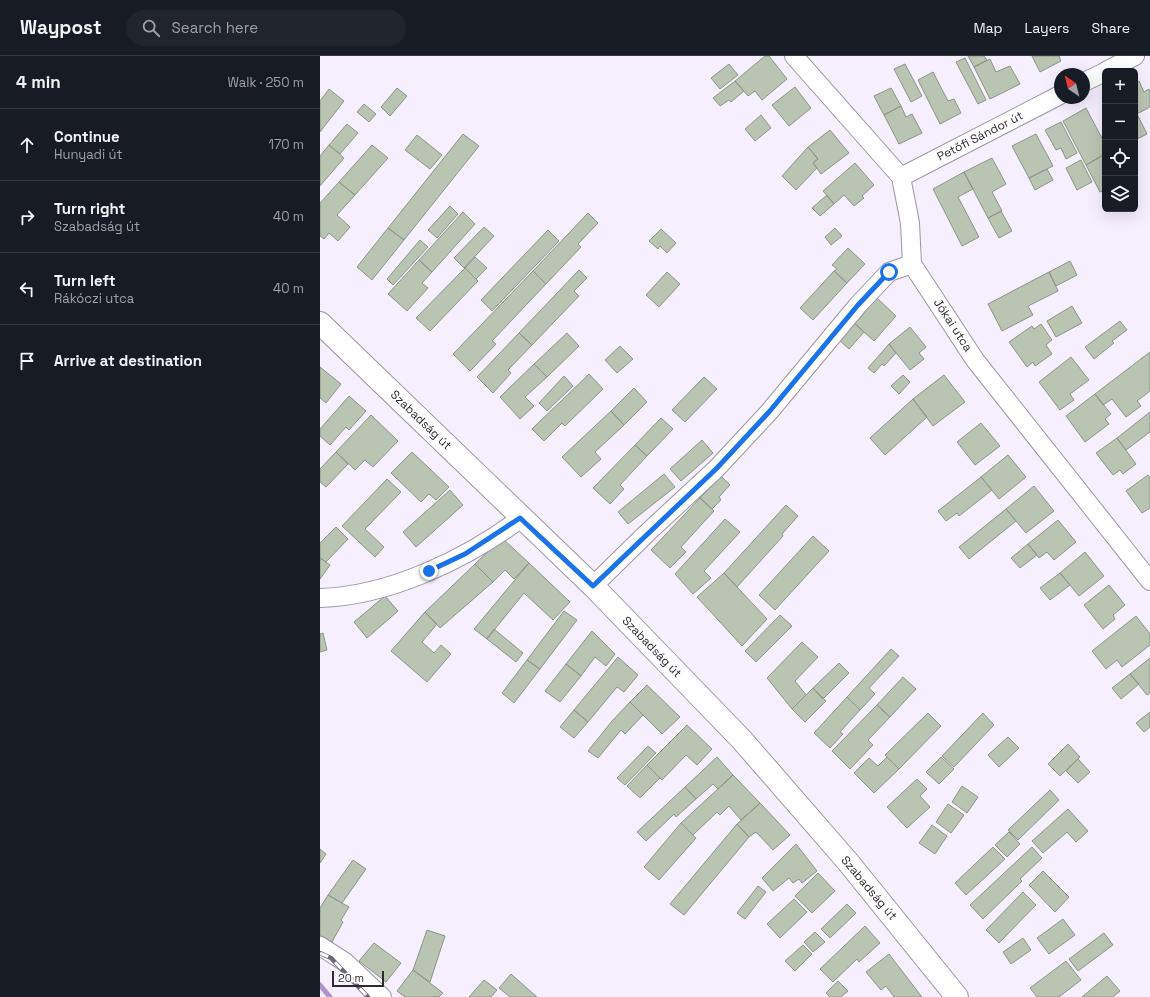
<!DOCTYPE html>
<html lang="en">
<head>
<meta charset="utf-8">
<style>
  :root { --surface:#171b24; --page:#20242c; --text:#f1f3f6; --muted:#9ea1a6; --line:#363941 }
  body { margin:0; font-family:"Space Grotesk",sans-serif; background:var(--page); color:var(--text) }
  .controls { position:absolute; right:12px; top:12px; display:grid; overflow:hidden; border-radius:6px; box-shadow:0 4px 16px #0002 }
  .controls button { width:36px; height:36px; display:grid; place-items:center; padding:0; border:0; border-bottom:1px solid var(--line); background:var(--surface); color:var(--text); font:20px sans-serif }
  .compass { position:absolute; left:734px; top:12px; width:36px; height:36px; border-radius:50%; background:var(--surface); box-shadow:0 4px 16px #0002; rotate:325deg }
  .scale { position:absolute; left:12px; bottom:10px; width:52px; box-sizing:border-box; padding-left:4px; border:2px solid #2c292f; border-top:0; font-size:11px; line-height:14px; white-space:nowrap; color:#2c292f; -webkit-text-stroke:3px #fff; paint-order:stroke }
  .stop { position:absolute; width:12px; height:12px; margin:-9px; border:3px solid #1a73e8; border-radius:50%; background:#fff }
  .stop.end { background:#1a73e8; border-color:#fff; box-shadow:0 1px 4px #0008 }
  .list { margin:0; padding:0; list-style:none }
  h2 { display:flex; justify-content:space-between; align-items:center; height:52px; margin:0; padding:0 16px; font-size:17px }
  h2 small { font-size:13px; font-weight:400; color:var(--muted) }
  .list li { display:grid; grid-template-columns:26px 1fr auto; gap:12px; align-items:center; box-sizing:border-box; height:72px; padding:0 16px; border-top:1px solid var(--line) }
  .list b { display:block; font-size:15px; white-space:nowrap }
  .list p { margin:0; font-size:13px; white-space:nowrap; color:var(--muted) }
  .list em { font-size:13px; font-style:normal; color:var(--muted) }
  .icon { flex:none; width:22px; height:22px; fill:none; stroke:currentColor; stroke-width:2; stroke-linecap:round; stroke-linejoin:round }
  .map { position:relative; flex:none; width:830px; height:941px; overflow:hidden }
  header { display:flex; align-items:center; gap:24px; box-sizing:border-box; height:56px; padding:0 20px; background:var(--surface); border-bottom:1px solid var(--line) }
  header strong { font-size:19px }
  nav { display:flex; gap:22px; margin-inline-start:auto; font-size:14px }
  .search { width:280px; height:36px; background:var(--page); display:flex; align-items:center; gap:10px; box-sizing:border-box; padding:0 14px; border-radius:22px; color:var(--muted); font-size:15px }
  main { display:flex }
  aside { flex:1; background:var(--surface) }
  .map>svg:first-child { display:block }
  .lines { fill:none; stroke-linecap:round; stroke-linejoin:round }
  .stream { stroke:#b093cd; stroke-width:5 }
  .building { fill:#bac4b3; stroke:#8c9586 }
  .minor-casing { stroke:#9d95a5; stroke-width:20 }
  .tertiary-casing { stroke:#9d95a5; stroke-width:24 }
  .minor { stroke:#fff; stroke-width:18 }
  .tertiary { stroke:#fff; stroke-width:22 }
  .rail-casing { stroke:#6d6972; stroke-width:4.5 }
  .rail { stroke:#fff; stroke-width:3; stroke-dasharray:9; stroke-linecap:butt }
  .route { stroke:#1a73e8; stroke-width:5 }
  .labels { text-anchor:middle; stroke-width:3.5; stroke-linejoin:round; paint-order:stroke }
  .street-label { font-size:12px; fill:#2c292f; stroke:#fff }
</style>
</head>
<body>
<header>
<strong>Waypost</strong>
<div class="search"><svg class="icon" aria-label="search" viewBox="0 0 24 24"><circle cx="10" cy="10" r="6"/><path d="M15 15l6 6"/></svg>Search here</div>
<nav><a>Map</a><a>Layers</a><a>Share</a></nav>
</header>
<main>
<aside>
<h2>4 min<small>Walk · 250 m</small></h2>
<ul class="list">
<li><svg class="icon" aria-label="ahead" viewBox="0 0 24 24"><path d="M12 20V5M6 11l6-6 6 6"/></svg><div><b>Continue</b><p>Hunyadi út</p></div><em>170 m</em></li>
<li><svg class="icon" aria-label="right" viewBox="0 0 24 24"><path d="M7 20v-9h11M14 6l5 5-5 5"/></svg><div><b>Turn right</b><p>Szabadság út</p></div><em>40 m</em></li>
<li><svg class="icon" aria-label="left" viewBox="0 0 24 24"><path d="M17 20v-9H6M10 6l-5 5 5 5"/></svg><div><b>Turn left</b><p>Rákóczi utca</p></div><em>40 m</em></li>
<li><svg class="icon" aria-label="arrive" viewBox="0 0 24 24"><path d="M6 21V4h12l-3 4 3 4H6"/></svg><div><b>Arrive at destination</b></div></li>
</ul>
</aside>
<div class="map">
<svg width="830" height="941" viewBox="0 0 830 941">
  <rect width="100%" height="100%" fill="#f6effd"/>
  <g class="lines">
    <path class="stream" d="M0,929l10,12"/>
  </g>
  <path class="building" d="M445,0h4l18,23 -25,21 -7,-9 -7,5 -13,-15z
    M648,0h16l3,4 -13,7z
    M712,0h27l2,5 -21,11z
    M645,2l21,42 -8,4 -22,-42z
    M670,3l6,13 14,-6 10,18 -30,15 -16,-32z
    M409,8l9,11 -18,14 -9,-11z
    M585,8l17,32 -11,6 -17,-33z
    M613,16l15,29 6,-2 7,14 -21,11 -22,-44z
    M415,25l9,10 -13,11 -2,-2 -9,6 -7,-8z
    M819,25l5,11 5,-3 1,3v15l-15,8v-32z
    M475,31l16,21 -22,18 -17,-21z
    M77,32l10,8 -17,20 -9,-9z
    M571,32l10,18 -17,9 -10,-19z
    M9,33l15,12 -24,31v-31z
    M44,48l12,10 -7,8 -12,-10z
    M581,50l5,11 6,-3 10,19 -23,11 -15,-29z
    M766,52l19,36v10l-19,11 -23,-44z
    M817,58l10,20 -12,6v-25z
    M441,59l10,13 -16,13 -10,-12z
    M741,66l16,31 -11,6 -5,-11 -5,2 -11,-20z
    M27,68l11,9 -18,21 -11,-9z
    M510,74l19,23 -28,21 -8,-11 5,-4 -10,-12z
    M143,78l16,12 -75,94 -16,-12z
    M716,78l17,32 -24,12 -17,-32z
    M97,79l25,20 -12,14 -25,-19z
    M9,89l15,13 -24,28v-30z
    M52,89l16,13 -33,37 -16,-13z
    M488,91l10,12 -5,4 4,5 -21,22 -14,-14z
    M785,98v36l-5,2 -14,-27z
    M672,102l14,26 -14,8 10,19 -14,7 -24,-46z
    M761,104l11,22 -15,8 -11,-22z
    M535,107l19,22 -12,11 2,2 -10,8 -10,-11 -10,9 -11,-13z
    M727,113l6,11 -18,10 -6,-12z
    M644,116l9,17 -15,8 21,40 -17,9 -29,-57z
    M19,126l16,13 -18,20 13,12 -12,14 -9,-8 -5,6 -4,-3v-33z
    M507,139l7,9 -14,12 -8,-8z
    M130,150l8,8 -21,24 -9,-8z
    M681,155l11,20 -13,7 -11,-20z
    M143,156l12,12 -43,48 -13,-12z
    M268,157l10,10 -20,21 3,3 -35,37 -13,-13z
    M164,171l10,9 -30,32 -10,-10z
    M68,172l16,12 -32,40 -15,-13z
    M515,172l7,8 -11,9 -6,-8z
    M341,173l15,14 -9,10 -7,-7 -2,3 -9,-8z
    M228,174l11,11 -67,70 -11,-11z
    M100,184l8,7 -35,38 -6,-6z
    M528,192l17,16 -18,19 -13,-12 3,-2 -5,-4z
    M155,201l12,11 -11,11 -11,-11z
    M99,204l13,12 -10,11 6,5 -21,23 -19,-17z
    M750,205l7,14 -21,11 -7,-14z
    M145,212l13,13 -48,50 -14,-13z
    M259,214l8,8 -13,13 5,5 -47,49 -13,-12z
    M213,215l13,13 -54,57 4,3 -26,27 -17,-17z
    M514,215l13,12 -34,37 -13,-12z
    M347,216l13,12 -21,23 -13,-12z
    M729,216l9,19 -30,15 5,9 -31,16 -14,-27z
    M557,242l19,18 -22,25 -20,-18z
    M752,250l10,17 -26,14 -9,-16z
    M800,265l7,9 -15,11 2,2 -20,16 -9,-12z
    M534,267l10,9 -15,17 -10,-9z
    M721,268l11,16 -6,5 6,9 -17,12 -2,-4 -6,5 -18,-25 23,-16 2,3z
    M590,271l16,20 -7,6 5,6 -14,11 -21,-26z
    M199,277l13,12 -24,25 3,3 -18,20 -16,-16z
    M247,277l12,13 -32,31 -13,-13z
    M569,288l7,9 -12,13 -2,-2 -8,9 -6,-5z
    M300,290l13,13 -16,14 -12,-13z
    M830,296v39l-13,10 4,5 -15,11 -14,-18 -9,6 -8,-11z
    M751,301l18,23 -19,14 4,6 -14,10 -21,-28z
    M214,308l13,13 -22,20 9,9 -14,13 -20,-22z
    M0,311l21,17 -15,19 -6,-5z
    M269,318l14,15 -38,37 -3,-3 -18,18 -12,-12z
    M583,319l7,7 -11,12 -8,-8z
    M624,319l21,27 -32,24 -20,-27z
    M244,320l9,10 -26,25 -8,-8z
    M384,321l13,12 -32,33 -13,-12z
    M314,332l13,14 -23,23 -13,-14z
    M775,338l16,20 -6,5 4,5 -24,18 -19,-26z
    M29,340l17,15 -17,19 -3,-3 -16,18 -10,-9v-7z
    M593,343l14,18 -42,38 -15,-17z
    M291,355l13,14 -29,27 6,7 -20,18 -19,-20z
    M830,356v20l-24,18 -9,-12z
    M51,359l27,26 -25,26 -8,-7 -10,10 -19,-18z
    M341,362l12,11 -26,27 -12,-11z
    M661,367l19,23 -25,19 -18,-23z
    M797,382l19,26 -13,10 -3,-4 -7,5 -17,-22z
    M382,384l11,13 -32,28 -11,-12z
    M315,389l12,11 -27,29 4,4 -14,15 -17,-16z
    M16,396l12,12 -22,23 -6,-5v-13z
    M92,396l37,35 -13,13 -7,-6 -8,8 -30,-29z
    M688,399l18,22 -27,22 -18,-22z
    M344,418l11,13 -47,37 -10,-12z
    M828,419l2,3v30l-8,5 -16,-22z
    M401,420l9,9 -11,12 2,3 -9,9 -12,-11z
    M661,421l11,13 -33,26 -2,-3 -11,8 -8,-10z
    M67,423l14,13 -36,37 19,18 -9,10 -33,-31z
    M714,430l20,25 -28,22 -20,-24z
    M130,434l13,15 -47,42 -13,-15z
    M380,442l14,13 -33,36 5,5 -16,16 -19,-18z
    M466,449l12,11 -16,18 1,2 -46,51 -13,-14z
    M686,453l10,12 -47,38 -10,-12z
    M405,463l15,13 -36,39 7,7 -18,16 -18,-20z
    M738,464l18,22 -22,18 -7,-8 -8,6 -11,-14z
    M16,471l12,12 -22,23 -6,-4v-15z
    M493,480l16,15 -54,59 -16,-15z
    M182,482l27,25 -15,16 -9,-9 -12,12 -18,-18z
    M708,488l9,11 -17,13 -9,-10z
    M765,496l19,24 -25,20 -19,-23z
    M0,502l10,7 -10,14z
    M209,507l41,39 -17,18 -29,-27 -37,46 -13,-10z
    M155,508l18,18 -53,46 -15,-16z
    M404,517l43,46 -25,27 -45,-49z
    M740,517l10,12 -20,15 -10,-12z
    M789,529l16,20 -12,10 2,4 -12,10 -19,-24z
    M65,540l13,15 -31,27 -13,-16z
    M244,555l13,9 -37,49 -13,-9z
    M105,556l12,12 -15,18 12,11 7,-8 10,9 -24,28 -36,-31z
    M460,559l12,11 -36,36 -11,-11z
    M816,560l14,18v11l-28,22 -5,-7 -11,9 -14,-18z
    M174,573l29,24 -7,9 -29,-23z
    M272,575l23,23 -9,12 -11,-9 -14,19 -15,-12z
    M3,577l4,17 -7,2v-18z
    M482,586l16,15 -23,24 11,14 -14,14 -25,-31z
    M571,593l8,7 -30,32 6,6 -15,16 -13,-13z
    M298,601l20,18 -14,17 -7,-5 -29,35 -14,-12z
    M830,602v35l-3,2 -17,-21z
    M207,604l13,9 -26,34 -12,-10z
    M519,607l10,10 -26,26 -10,-11z
    M246,608l15,12 -21,26 -15,-11z
    M810,618l9,10 -18,15 -9,-11z
    M583,621l13,12 -26,28 -13,-12z
    M327,629l33,32 -18,17 -32,-32z
    M493,632l13,13 -21,21 -13,-13z
    M527,641l13,13 -20,22 3,2 -13,14 -16,-15z
    M310,646l13,13 -18,19 -4,-4 -23,28 -10,-7 24,-30z
    M557,649l13,12 -22,23 5,5 -23,24 -18,-18z
    M254,654l14,12 -14,16 -14,-11z
    M830,656v15l-6,5 -8,-9z
    M608,657l13,13 -42,43 -14,-14z
    M663,657l11,12 -40,42 -12,-11z
    M367,669l25,24 -15,16 -11,-10 -24,25 -15,-15z
    M688,681l11,11 -20,19 -11,-12z
    M748,688l12,13 -20,19 -12,-12z
    M328,690l8,7 -31,32 -8,-7z
    M397,701l16,18 -15,14 -5,-5 -17,15 -11,-12z
    M567,701l12,12 -25,24 -20,-20 15,-15 9,8z
    M621,701l13,12 -15,15 -13,-12z
    M758,703l12,13 -12,11 -12,-12z
    M327,709l13,13 -20,20 -13,-12z
    M413,719l27,28 -19,17 -12,-14 -9,9 -3,-3 -24,23 -12,-12z
    M597,723l10,10 -7,7 10,11 -23,21 -20,-21z
    M642,730l16,11 -11,16 -15,-11z
    M365,731l11,12 -20,18 -2,-3 -28,27 -9,-9z
    M730,734l9,10 -41,40 -10,-10z
    M440,747l30,32 -17,15 -17,-18 -7,5 -12,-13z
    M628,748l16,11 -13,18 -15,-11z
    M748,753l20,22 -12,11 -9,-10 -24,21 -11,-12z
    M361,767l15,15 -37,42 -15,-13z
    M417,768l12,13 -65,78 -14,-11z
    M612,769l15,11 -12,18 -16,-11z
    M689,776l11,12 -13,13 -12,-12z
    M476,788l21,27 -15,12 -3,-4 -6,4 -4,-5 -16,13 -11,-13z
    M673,791l12,12 -39,36 -11,-12z
    M712,791l10,11 -22,21 2,2 -39,38 -13,-14z
    M0,793l6,5 -6,9z
    M33,804l13,9 -24,34 -14,-8z
    M723,815l26,26 -14,15 -26,-27z
    M498,817l17,18 -23,22 -17,-17z
    M438,830l8,6 -21,27 -8,-6z
    M703,836l13,13 -37,38 -13,-13z
    M8,839l21,12 -8,13 2,2 -11,20 -12,-7v-27z
    M474,843l13,13 -27,26 -13,-14z
    M527,848l9,9 -26,25 -9,-9z
    M743,863l12,16 -26,19 -12,-16z
    M545,870l15,17 -21,19 -2,-3 -24,23 -13,-13z
    M107,874l18,6 -15,46 -17,-12z
    M495,876l10,10 -12,10 -9,-10z
    M784,877l9,12 -35,26 -9,-12z
    M703,882l8,12 -20,14 -8,-12z
    M54,887l27,20 -15,19 -27,-21z
    M483,889l9,9 -17,17 -10,-10z
    M569,898l33,43h-28l-8,-11 -5,4 -15,-18z
    M746,905l15,19 -22,17h-22l-7,-9z
    M93,914l30,23 -4,4h-34l-8,-6z
    M191,918l26,23h-27l-11,-9z
    M787,920l13,15 -7,6h-31z
    M164,924l13,10 -6,7h-22z
    M518,925l10,10 -7,6h-11l-4,-4z"/>
  <g class="lines">
    <defs>
      <path id="minor" d="M474,0l107,121 9,46 2,41 63,96 175,221
        M786,15l29,-15
        M764,26l21,-10
        M581,121l159,-82
        M273,530l53,-52 71,-66 52,-56 89,-107 31,-33 23,-8
        M0,542c69,-2 147,-39 201,-80
        M0,890l25,16 37,35"/>
      <path id="tertiary" d="M0,267l273,263 149,154 106,122 109,135"/>
    </defs>
    <use href="#minor" class="minor-casing"/>
    <use href="#tertiary" class="tertiary-casing"/>
    <use href="#minor" class="minor"/>
    <use href="#tertiary" class="tertiary"/>
    <defs>
      <path id="rail" d="M0,897l11,5 37,39"/>
    </defs>
    <use href="#rail" class="rail-casing"/>
    <use href="#rail" class="rail"/>
  </g>
  <g class="lines">
    <path class="route" d="M109,515l36,-17 55,-36 73,68 124,-118 52,-56 89,-107 31,-33"/>
  </g>
  <g class="labels">
    <g class="street-label">
      <text transform="translate(660 80) rotate(-27)" y="4">Petőfi Sándor út</text>
      <text transform="translate(633 269) rotate(57)" y="4">Jókai utca</text>
      <text transform="translate(101 364) rotate(44)" y="4">Szabadság út</text>
      <text transform="translate(332 591) rotate(46)" y="4">Szabadság út</text>
      <text transform="translate(549 832) rotate(50)" y="4">Szabadság út</text>
    </g>
  </g>
</svg>
<div class="controls">
<button>+</button>
<button>−</button>
<button><svg class="icon" aria-label="locate" viewBox="0 0 24 24"><circle cx="12" cy="12" r="6"/><path d="M12 2v4M12 18v4M2 12h4M18 12h4"/></svg></button>
<button><svg class="icon" aria-label="layers" viewBox="0 0 24 24"><path d="M12 4l9 5-9 5-9-5zM3 14l9 5 9-5"/></svg></button>
</div>
<svg class="compass" viewBox="-18 -18 36 36"><path d="M0-13l5 13h-10z" fill="#e53935"/><path d="M0 13l5-13h-10z" fill="#9ea1a6"/></svg>
<div class="scale">20 m</div>
<div class="stop" style="left:569px;top:216px"></div>
<div class="stop end" style="left:109px;top:515px"></div>
</div>
</main>
</body>
</html>
